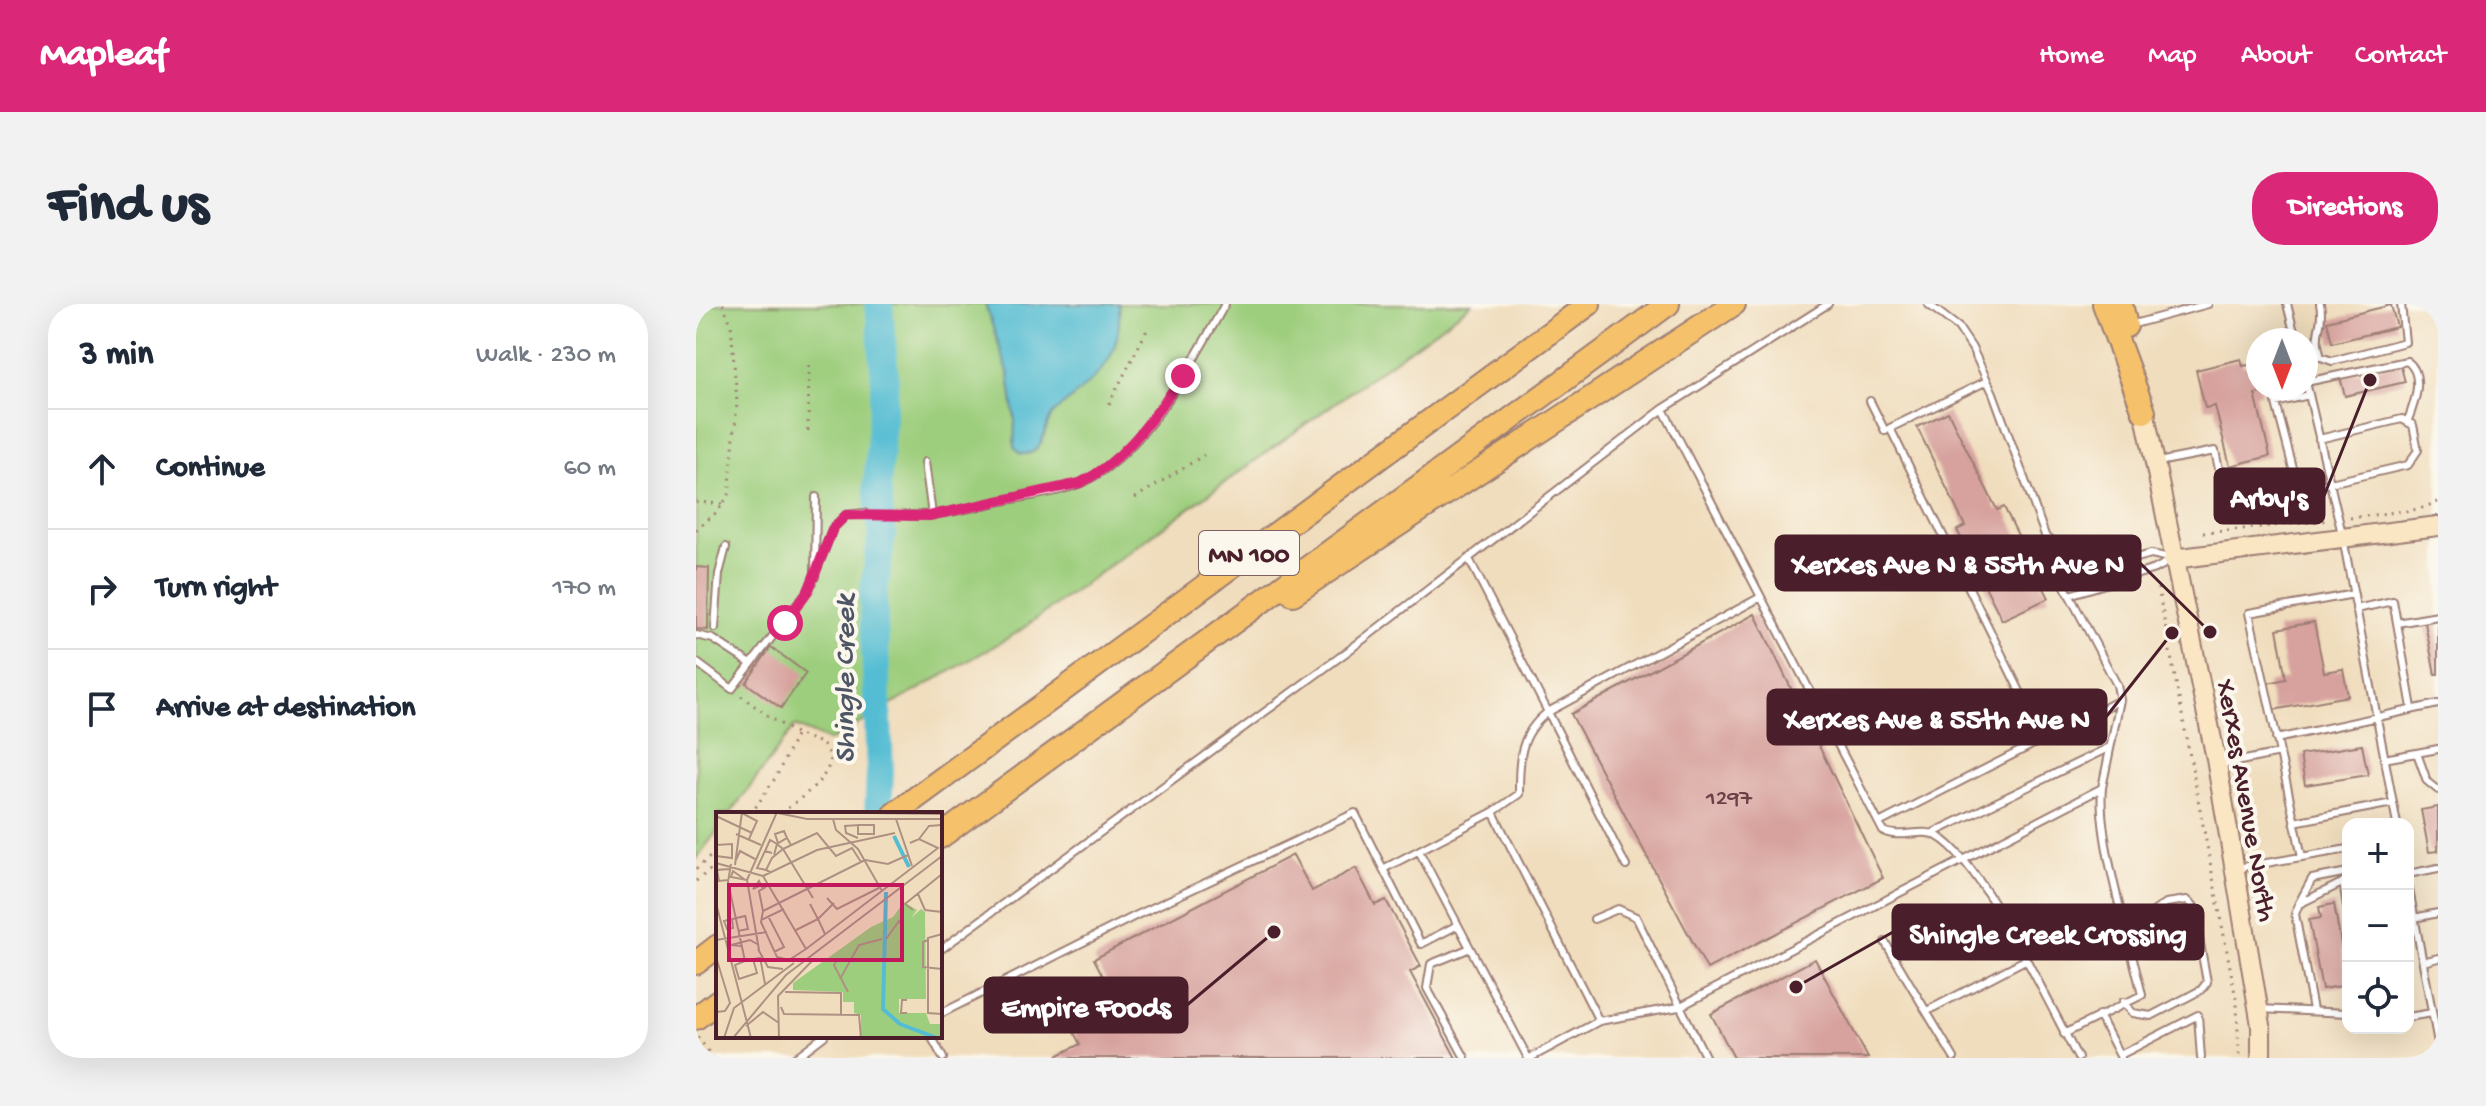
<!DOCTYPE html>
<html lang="en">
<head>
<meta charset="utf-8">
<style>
  :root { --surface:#fff; --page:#f2f2f3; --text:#1f2937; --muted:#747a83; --line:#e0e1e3; --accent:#db2777 }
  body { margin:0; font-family:"Gochi Hand",sans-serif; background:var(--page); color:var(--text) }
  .controls { position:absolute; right:24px; bottom:24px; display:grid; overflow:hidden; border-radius:16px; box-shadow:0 8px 32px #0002 }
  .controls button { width:72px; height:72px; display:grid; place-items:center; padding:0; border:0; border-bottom:2px solid var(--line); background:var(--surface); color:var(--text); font:40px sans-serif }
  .compass { position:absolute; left:1550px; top:24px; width:72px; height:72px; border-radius:50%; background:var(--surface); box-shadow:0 8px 32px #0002; rotate:180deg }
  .stop { position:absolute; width:24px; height:24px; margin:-18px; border:6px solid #db2777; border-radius:50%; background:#fff }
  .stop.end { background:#db2777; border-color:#fff; box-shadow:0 2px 8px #0008 }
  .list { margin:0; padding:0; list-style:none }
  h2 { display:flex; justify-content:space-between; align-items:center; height:104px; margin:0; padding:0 32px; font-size:34px }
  h2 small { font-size:26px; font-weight:400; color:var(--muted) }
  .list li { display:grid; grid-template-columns:52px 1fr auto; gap:24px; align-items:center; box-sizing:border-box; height:120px; padding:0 32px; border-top:2px solid var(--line) }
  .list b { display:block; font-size:30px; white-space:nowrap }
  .list em { font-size:26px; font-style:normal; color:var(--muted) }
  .icon { flex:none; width:44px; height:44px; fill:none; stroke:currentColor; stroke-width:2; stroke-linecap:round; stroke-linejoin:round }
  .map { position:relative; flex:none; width:1742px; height:754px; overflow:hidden; border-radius:32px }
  header { display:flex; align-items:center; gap:48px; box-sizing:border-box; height:112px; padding:0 40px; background:var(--accent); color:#fff }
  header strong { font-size:38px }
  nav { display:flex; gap:44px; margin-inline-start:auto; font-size:28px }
  .intro { display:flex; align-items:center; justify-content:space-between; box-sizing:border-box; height:192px; padding:0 48px }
  h1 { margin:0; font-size:56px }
  .button { padding:20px 36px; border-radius:32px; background:var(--accent); color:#fff; font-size:28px; font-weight:700 }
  main { display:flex; gap:48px; padding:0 48px }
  aside { flex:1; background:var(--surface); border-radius:32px; box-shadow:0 8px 32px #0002 }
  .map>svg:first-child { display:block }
  .green { fill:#9dce7d; stroke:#747654; stroke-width:2 }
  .water { fill:#55bdd3; stroke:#506e7f; stroke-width:2 }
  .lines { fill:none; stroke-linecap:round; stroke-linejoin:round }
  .river { stroke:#55bdd3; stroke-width:28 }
  .building { fill:#d7a19d }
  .lane-casing { stroke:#9d7e74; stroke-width:10 }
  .secondary-casing { stroke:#9d7e74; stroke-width:22 }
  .highway-casing { stroke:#9d7e74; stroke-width:26 }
  .path { stroke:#9d7e74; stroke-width:3; stroke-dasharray:2 6; stroke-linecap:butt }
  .lane { stroke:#fff; stroke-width:6 }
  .secondary { stroke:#fbe6c4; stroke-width:18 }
  .highway { stroke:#f5c16b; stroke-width:22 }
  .route { stroke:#db2777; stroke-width:10 }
  .labels { text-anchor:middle; stroke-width:8; stroke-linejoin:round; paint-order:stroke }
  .number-label { font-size:24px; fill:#6d4048 }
  .shield { fill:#fbf7ec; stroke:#7f6065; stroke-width:2 }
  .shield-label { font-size:26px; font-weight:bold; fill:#4a1f2b }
  .street-label { font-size:28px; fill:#4a1f2b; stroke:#fbf7ec }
  .water-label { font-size:30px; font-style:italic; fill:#4e5666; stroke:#fbf7ec }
  .inset-river { fill:none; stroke:#55bdd3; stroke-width:4 }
  .inset-road { fill:none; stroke:#ae9183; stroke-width:2 }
  .view { fill:#c2185b; fill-opacity:0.15; stroke:#c2185b; stroke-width:4 }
  .inset-edge { fill:none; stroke:#4a1f2b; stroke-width:4 }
  .leader { fill:none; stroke:#4a1f2b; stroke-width:3 }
  .callout-dot { fill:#4a1f2b; stroke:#fbf7ec; stroke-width:3 }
  .callout { fill:#4a1f2b; stroke:#4a1f2b; stroke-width:3 }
  .callout-label { font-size:30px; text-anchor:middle; font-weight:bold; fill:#fff }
</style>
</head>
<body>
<header>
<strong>Mapleaf</strong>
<nav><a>Home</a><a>Map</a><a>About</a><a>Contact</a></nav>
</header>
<div class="intro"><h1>Find us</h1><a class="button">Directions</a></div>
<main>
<aside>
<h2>3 min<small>Walk · 230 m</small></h2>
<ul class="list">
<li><svg class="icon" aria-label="ahead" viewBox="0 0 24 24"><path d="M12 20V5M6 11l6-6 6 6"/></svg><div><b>Continue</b></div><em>60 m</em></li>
<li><svg class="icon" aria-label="right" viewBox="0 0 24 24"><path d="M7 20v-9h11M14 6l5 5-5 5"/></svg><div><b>Turn right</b></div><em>170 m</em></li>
<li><svg class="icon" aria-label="arrive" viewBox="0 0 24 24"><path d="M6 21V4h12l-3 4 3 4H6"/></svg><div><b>Arrive at destination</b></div></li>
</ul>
</aside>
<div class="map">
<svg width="1742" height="754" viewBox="0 0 1742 754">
  <rect width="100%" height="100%" fill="#fbf7ec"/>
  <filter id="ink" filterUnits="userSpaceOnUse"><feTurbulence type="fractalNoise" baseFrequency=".0125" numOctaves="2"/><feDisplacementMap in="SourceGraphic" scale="16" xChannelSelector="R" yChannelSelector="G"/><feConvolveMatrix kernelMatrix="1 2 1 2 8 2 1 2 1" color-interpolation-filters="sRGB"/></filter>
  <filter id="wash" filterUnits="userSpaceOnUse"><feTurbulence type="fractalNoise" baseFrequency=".006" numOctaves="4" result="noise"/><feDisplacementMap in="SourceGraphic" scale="32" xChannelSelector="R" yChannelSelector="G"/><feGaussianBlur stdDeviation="1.8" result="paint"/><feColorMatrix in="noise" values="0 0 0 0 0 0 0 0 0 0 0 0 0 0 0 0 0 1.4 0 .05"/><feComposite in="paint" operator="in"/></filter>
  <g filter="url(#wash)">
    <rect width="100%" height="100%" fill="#f0ddbd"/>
    <path class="green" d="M0,0h776l-457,330 -186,107 -34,-15 -65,88h-12v16l-22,29z"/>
    <path class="water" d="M289,0h134c3,50 -13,64 -48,95 -6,5 -14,10 -19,16 -10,16 -7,41 -32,39l-6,-7 1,-27 -6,-45z"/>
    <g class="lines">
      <path class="river" d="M182,510l2,-42 -7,-175 9,-64 -5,-46 8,-107 -6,-76"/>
    </g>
    <g id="blocks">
      <path class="building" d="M1695,1l6,22 -65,16 -5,-22z
        M1545,55l2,7 11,-2 7,29 -6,1 15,62 -40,10 -15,-60 -10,2 -9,-38z
        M1704,59l5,19 -60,14 -5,-19z
        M1252,108l49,98 7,-3 45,91 -47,22 -45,-90 8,-4 -48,-99z
        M0,263l13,1 -1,62 -12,-1z
        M1059,310l128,264 -176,91 -136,-255z
        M1742,312v58h-3l-11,-56z
        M1618,318l10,50 19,-3 5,27 -75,14 -5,-27 18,-4 -9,-50z
        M75,343l35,26 -25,35 -35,-25z
        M1666,441l6,30 -63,10 -5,-30z
        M1742,503v44l-9,1 -8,-42z
        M597,551l19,36 44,-23 19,37 11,-5 35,66 -11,6 46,86h-403l27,-14 -13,-25 46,-24 -19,-36z
        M1638,600l14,81 -26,4 -13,-69 12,-2 -2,-11z
        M1119,655l53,99h-134l-23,-44z"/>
    </g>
  </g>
  <g filter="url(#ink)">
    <use href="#blocks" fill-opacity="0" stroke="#9d7e74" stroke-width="2"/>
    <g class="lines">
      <defs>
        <path id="lane" d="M1591,0l9,36
          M1624,0c5,23 -8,26 1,53l11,4 73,-19 -4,-38
          M1434,21l78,-21
          M1291,77l-97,47 153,310
          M1610,78l37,156 54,286
          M1610,78l101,-21c18,13 8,41 1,59
          M1174,97l15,30 5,-3
          M967,105l220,422c18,9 39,-4 54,5 44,23 114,172 141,222
          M229,158l7,53
          M1462,158l57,-11 11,50 104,-18 78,-18 10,-15 -5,-25 -11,-6 -83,20
          M1602,184l-22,-85 33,-8
          M209,211c33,2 64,-7 97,-14 29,-6 63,-8 89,-23 57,-32 103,-118 134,-174
          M1349,232l26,20 31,10
          M119,273l1,-80
          M1365,275l90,-25 19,4
          M1373,291l86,-26 15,-8
          M1660,305l37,-8 4,22
          M19,324l4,-54 7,-27
          M0,331l17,4 38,25
          M0,358l36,27 77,-100 24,-61 13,-13 18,-2
          M1716,404l-15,-85 41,-7
          M1580,435l162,-35
          M1584,449l-31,-140 105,-19
          M1721,449l10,28 11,9
          M1688,455l54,-10
          M1524,461l60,-12 22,104
          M797,508l106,209
          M1598,518l99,-19
          M1183,519l241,-123
          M1237,529l177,-86
          M723,547l109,207
          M930,562l-78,-154 213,-115
          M1541,564l111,-19
          M687,565l110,-57 26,-18c0,-34 0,-60 29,-82l-79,-153
          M1712,570l30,-6
          M1647,578l5,31
          M1712,580l30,159
          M1603,599l13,-24 36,-7
          M1718,614l24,-5
          M898,615l24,-10 18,8 70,141
          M1189,638l69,116
          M244,646l408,-299 315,-242 165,-105
          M1727,658l15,-4
          M1427,698l10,11 18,3 50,-26 6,-8 -14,-77 -6,-5 -21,3 -39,27
          M1564,705l88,4
          M1617,706l-18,-96 4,-10 49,-24
          M1231,707l98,-51
          M244,710l197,-99 218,-102 66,131 35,-18
          M1403,711l22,43
          M1712,713l24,-4
          M1368,730l78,-39c-12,-53 -45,-156 -40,-207
          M235,732l12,22
          M1424,751l78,-40 3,43
          M99,754l29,-22
          M769,754l-38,-70 4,-24 37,-15
          M834,754l69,-37 80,-14 423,-219 18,-88 -3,-15 -56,-106 -68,-186 -21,-45 -14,-21 -30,-23"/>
        <path id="secondary" d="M1446,96l74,359 45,266v33
          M1477,255l265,-33"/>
        <path id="highway" d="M1408,0l40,108
          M1425,0l5,22
          M597,290l441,-290
          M198,510l695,-510
          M244,533l728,-533
          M0,659l22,-17
          M0,714l22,-17"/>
      </defs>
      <use href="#lane" class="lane-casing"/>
      <use href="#secondary" class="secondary-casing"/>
      <use href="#highway" class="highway-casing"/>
      <path class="path" d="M413,100l39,-76
        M112,127l1,-68
        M439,194l69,-43
        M0,198l28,2
        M176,209l25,1
        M1654,214l69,-9 19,-7
        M0,226l22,-19 11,-16 8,-93 -6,-78 -8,-20
        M1507,229l127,-13
        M1462,284l79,416 2,54
        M45,392c18,13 37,28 57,38 9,5 21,6 28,14 18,23 -31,54 -46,66
        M55,510l25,-37 21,-43
        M0,565l22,-19
        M0,577l22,-17
        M2,733l15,21"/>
      <use href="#lane" class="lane"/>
      <use href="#secondary" class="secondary"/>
      <use href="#highway" class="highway"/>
    </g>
  </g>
  <g class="lines" filter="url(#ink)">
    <path class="route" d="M89,319l24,-34 24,-61 13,-13 83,1 151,-33c45,-22 74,-67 103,-107"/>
  </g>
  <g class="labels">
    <g class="number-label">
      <text x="1033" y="500">1297</text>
    </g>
    <rect class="shield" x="503" y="227" width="100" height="44" rx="6"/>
    <g class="shield-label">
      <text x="553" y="258">MN 100</text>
    </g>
    <g class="street-label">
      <text transform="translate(1553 496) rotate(80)" y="10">Xerxes Avenue North</text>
    </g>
    <g class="water-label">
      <text transform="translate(147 375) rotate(-90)" y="10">Shingle Creek</text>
    </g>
  </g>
  <g transform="translate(20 508)">
    <rect width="226" height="226" fill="#f0ddbd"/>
    <path d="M188,90l13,8 -6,8 10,-9 4,3 1,87h-27v14h27l4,11h12v14h-81v-23l-7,-2v-11h-11v-10l-50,-2v-7l78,-56 22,-10z" fill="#9dce7d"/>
    <path class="inset-river" d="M178,24l15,31M170,80l-3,117 17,15 37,14"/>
    <path class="inset-road" d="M57,0l34,7h135M75,0l151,2M26,1l15,8 -8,18M0,4l36,17M117,7l3,11 22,19 24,42M180,7l16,47M142,13v9h16v-9h-14l-15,1 1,7 12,5M20,22l25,11M203,27l10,-13 13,-1M62,31l-3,-9 9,-3 3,7M0,33l16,-1v14l-16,-2M75,33l-4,-7 -10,6 6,5 34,-16 19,23 16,-8 9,14M49,39l-8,17 9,2M56,41l-7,-2 5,-11 7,4 -3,11M20,48l4,-9 15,8M149,48l-102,51 -2,11 16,35 12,3 17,-11 132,-101 -19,-9 -9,4M149,48l23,4 20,-9M0,51l47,13M15,52l-3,18 17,79M19,53l7,-53M54,60l-4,-2 6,-12 11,-9 30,49M47,64l54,-26 78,-17M47,64l43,73M28,67l-11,-8 -2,6 16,3M12,68l-9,1 -2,-11 13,-1M45,73l-8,4 6,-8 4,8M202,82l7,16 17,2M111,86l10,11 42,-21M0,91l35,135M197,98l-8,-6 37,-30M47,99l-4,-20 7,-4M52,104l16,31 -10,5M16,107l1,9 -6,1 -3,-8 21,-5M45,108l23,-11M80,118l22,-11 -8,-15M22,119l10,-2 -3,-14M109,122l-7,-15 16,-16M226,122l-14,4v75l14,1M170,127l13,-18 4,6M0,128l51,-8M212,128l-5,2v25l19,2M25,134l-10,-1 19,-5 7,4M42,137l10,18 15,2M43,138l-12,-70 30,-68M0,145l14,46 -5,8 -9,1M44,145l5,27M37,147l4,14 -18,6 -4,-14 10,-4 14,-3M121,148l-3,5 14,27M124,167l19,-34 23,-6M69,180l56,1v21M65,195l3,7 75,1 2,23M191,201h-6l1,-13h5M30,214l17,-14 16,11M8,226l10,-30 60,-45M17,226l53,-63 156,-119M63,226l-1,-42 34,-35"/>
    <path class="view" d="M13,73h173v75h-173z"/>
    <rect width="226" height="226" class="inset-edge"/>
  </g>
  <path class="leader" d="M1674 76L1628 192M1514 328L1444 259M1476 329L1410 413M1100 683L1197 628M578 628L491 701"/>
  <g class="callout-dot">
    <circle cx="1674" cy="76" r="8"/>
    <circle cx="1514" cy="328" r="8"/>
    <circle cx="1476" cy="329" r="8"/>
    <circle cx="1100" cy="683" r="8"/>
    <circle cx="578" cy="628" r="8"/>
  </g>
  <g class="callout">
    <rect x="1519" y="165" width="109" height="54" rx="8"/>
    <rect x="1080" y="232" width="364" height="54" rx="8"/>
    <rect x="1072" y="386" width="338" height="54" rx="8"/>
    <rect x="1197" y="601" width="310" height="54" rx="8"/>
    <rect x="289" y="674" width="202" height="54" rx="8"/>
  </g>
  <g class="callout-label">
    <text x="1573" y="203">Arby's</text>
    <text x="1262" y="269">Xerxes Ave N &amp; 55th Ave N</text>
    <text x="1241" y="424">Xerxes Ave &amp; 55th Ave N</text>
    <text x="1352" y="639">Shingle Creek Crossing</text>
    <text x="390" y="712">Empire Foods</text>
  </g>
</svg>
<div class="controls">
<button>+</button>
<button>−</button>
<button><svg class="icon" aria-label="locate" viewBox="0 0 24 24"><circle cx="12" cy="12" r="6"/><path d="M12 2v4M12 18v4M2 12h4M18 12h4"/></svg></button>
</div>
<svg class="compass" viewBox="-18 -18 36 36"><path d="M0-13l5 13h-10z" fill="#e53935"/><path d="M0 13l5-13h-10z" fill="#747a83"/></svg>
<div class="stop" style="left:89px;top:319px"></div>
<div class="stop end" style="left:487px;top:72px"></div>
</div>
</main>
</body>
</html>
